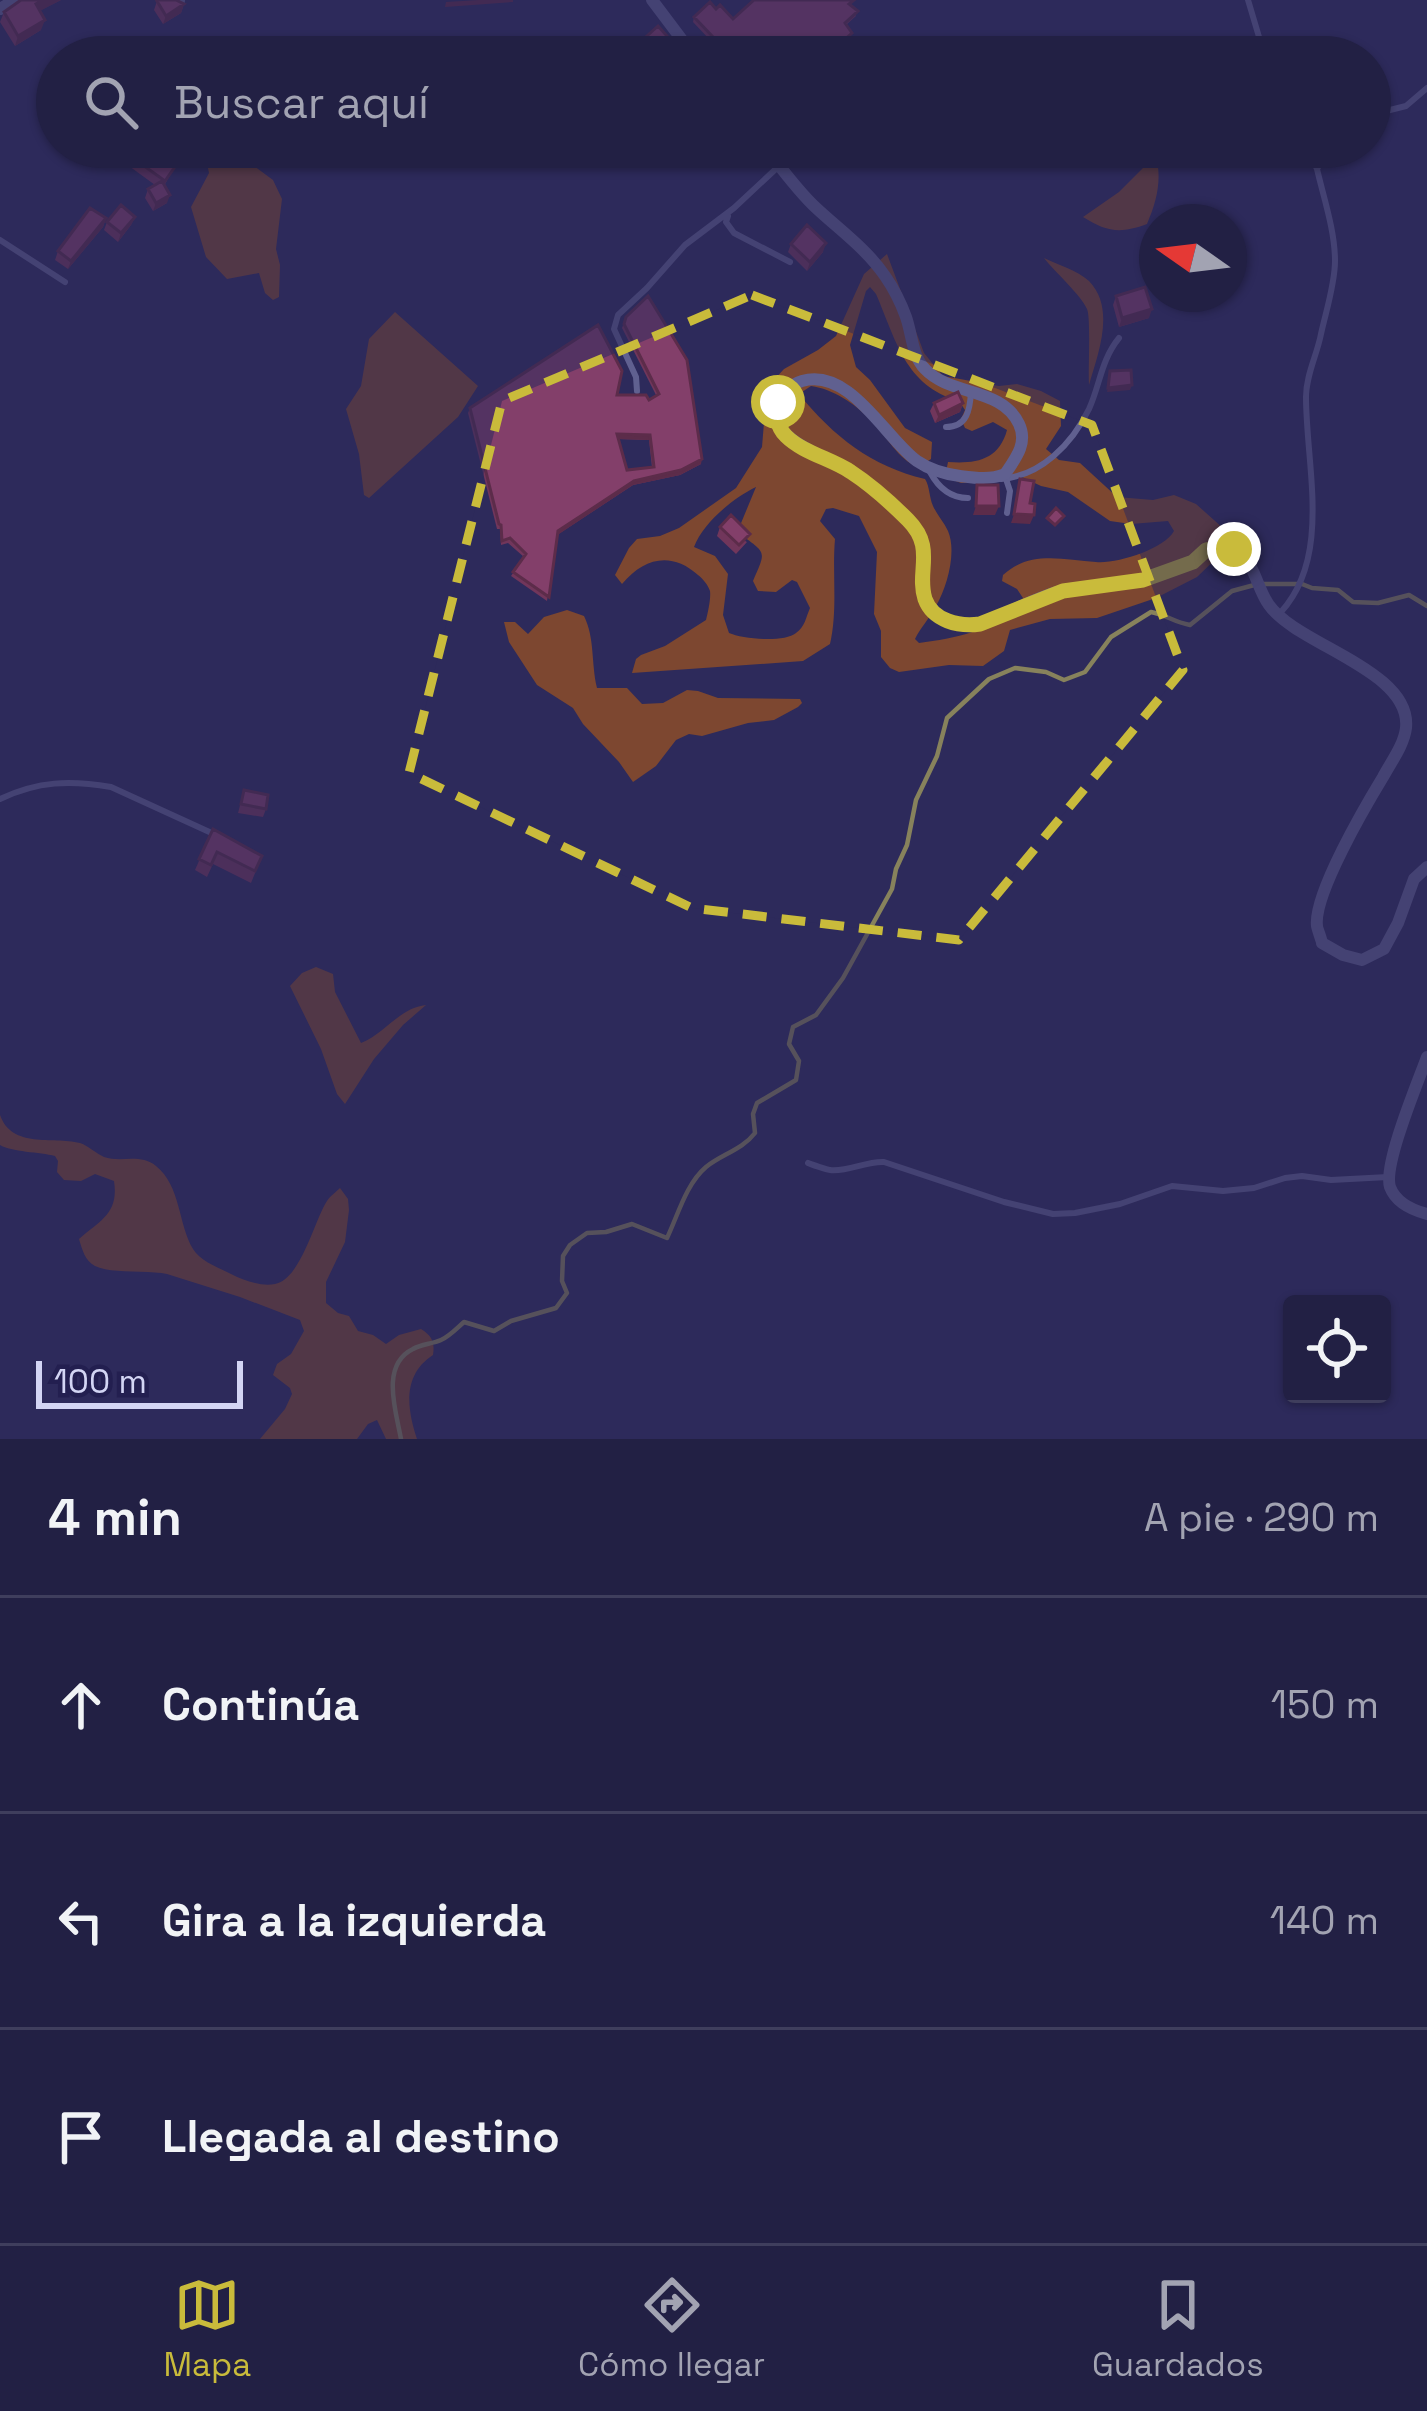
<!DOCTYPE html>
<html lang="es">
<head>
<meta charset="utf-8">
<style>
  :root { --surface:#222044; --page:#2e2d4f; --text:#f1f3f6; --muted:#a2a3b2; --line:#3f3e5d; --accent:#c9bb3b }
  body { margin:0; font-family:"Space Grotesk",sans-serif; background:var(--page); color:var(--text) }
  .controls { position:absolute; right:36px; bottom:36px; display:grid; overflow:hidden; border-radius:12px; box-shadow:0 3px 9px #0004 }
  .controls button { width:108px; height:108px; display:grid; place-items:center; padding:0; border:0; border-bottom:3px solid var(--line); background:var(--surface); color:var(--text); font:60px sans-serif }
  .compass { position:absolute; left:1139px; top:204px; width:108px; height:108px; border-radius:50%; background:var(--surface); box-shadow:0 3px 9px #0004; rotate:284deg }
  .scale { position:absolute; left:36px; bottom:30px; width:207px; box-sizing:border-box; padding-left:12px; border:6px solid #d3d5f4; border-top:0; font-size:33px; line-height:42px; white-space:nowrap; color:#d3d5f4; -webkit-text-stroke:9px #231f50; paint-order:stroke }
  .stop { position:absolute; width:36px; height:36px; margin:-27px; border:9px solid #c9bb3b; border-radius:50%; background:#fff }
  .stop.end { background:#c9bb3b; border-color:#fff; box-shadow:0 3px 12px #0008 }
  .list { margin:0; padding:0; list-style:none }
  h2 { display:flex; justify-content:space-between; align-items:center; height:156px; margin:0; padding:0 48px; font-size:51px }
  h2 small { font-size:39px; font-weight:400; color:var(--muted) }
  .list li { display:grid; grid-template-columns:78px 1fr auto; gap:36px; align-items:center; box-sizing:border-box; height:216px; padding:0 48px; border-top:3px solid var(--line) }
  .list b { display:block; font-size:45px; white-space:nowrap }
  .list em { font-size:39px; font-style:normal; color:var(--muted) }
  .icon { flex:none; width:66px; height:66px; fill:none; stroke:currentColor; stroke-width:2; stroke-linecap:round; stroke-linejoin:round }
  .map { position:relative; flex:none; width:1427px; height:1439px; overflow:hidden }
  .search { position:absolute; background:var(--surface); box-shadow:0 3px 9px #0004; left:36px; right:36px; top:36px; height:132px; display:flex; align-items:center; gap:30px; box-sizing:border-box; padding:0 42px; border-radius:66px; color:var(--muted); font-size:45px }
  .sheet { height:804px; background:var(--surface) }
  nav { display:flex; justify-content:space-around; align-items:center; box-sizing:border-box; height:168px; border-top:3px solid var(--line); background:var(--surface); font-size:33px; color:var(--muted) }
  nav a { display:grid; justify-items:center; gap:6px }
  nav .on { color:var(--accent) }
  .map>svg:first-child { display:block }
  .green { fill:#7d4730; fill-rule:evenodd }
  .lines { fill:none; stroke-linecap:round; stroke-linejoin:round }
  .stream { stroke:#87825c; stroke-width:4.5 }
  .lane { stroke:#606090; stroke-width:6 }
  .street { stroke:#606090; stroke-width:12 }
  .wall { fill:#71365b; fill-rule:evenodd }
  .shaded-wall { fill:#5c2c4a }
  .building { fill:#833f6a; stroke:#5c2c4a; stroke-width:3; fill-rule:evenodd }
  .route { stroke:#c9bb3b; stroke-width:15 }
  .marked { fill:none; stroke:#c9bb3b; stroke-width:9; stroke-dasharray:24 15; stroke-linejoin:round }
</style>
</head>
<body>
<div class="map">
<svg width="1427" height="1439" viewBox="0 0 1427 1439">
  <rect width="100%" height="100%" fill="#2d2a5b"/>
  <path class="green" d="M191,147h37l45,33 9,19 -6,50 4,16 -1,32 -6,3 -8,-7 -6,-20 -32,6 -21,-22 -15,-50 18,-34 -4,-20z
    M1156,155c6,25 1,46 -9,69 -27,10 -40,8 -64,-7l36,-25z
    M887,254l37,99 19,23 56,10 18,-2 24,7 19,10 1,25 -15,23 13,11 21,3 37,34 36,3 21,-5 22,9 37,33 -10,15 -26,25 -41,21 -59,20 -47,1 -40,11 -6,21 -21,15 -34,-1 -50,7 -9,-4 -9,-11v-26l-7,-17 3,-62 -18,-36 -26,-8 -7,1 -6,12 15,18c-3,34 3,71 -5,105l-27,17 -171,12 4,-14 5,-4 24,-9 41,-26c2,-8 5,-21 4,-29 -2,-6 -7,-12 -12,-16 -27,-24 -54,-17 -76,9l-7,-9 14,-27 8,-9 23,-3 19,-8 57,-40 26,-41 4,-49 6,-16 12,-13 34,-19 18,-14 28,-62zM870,287l6,7c20,46 29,92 83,107l6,9 -4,9 4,9 7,3 21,-9 14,8c-8,30 -31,34 -59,32l-3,15 16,6 27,-1 34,-5 19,9 27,6 42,29 21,3 37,-3 6,10c-10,18 -57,33 -78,31 -33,-2 -66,-12 -93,13l-1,6 15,8 6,9c-26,33 -65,40 -104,45l-4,-4c5,-11 15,-21 21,-33 11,-19 21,-54 12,-75 -4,-9 -11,-16 -15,-25 -4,-9 -3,-19 -8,-27 -54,-13 -91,-42 -126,-85l12,-8c22,3 44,18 59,33 16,15 28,42 49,48l12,-8 1,-17 -27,-14 -35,-48 -14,-13 -6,-22 16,-54zM756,487l-17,41v5c27,21 28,16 14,48l5,10 18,1 16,-12 5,2 13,26c-4,9 -5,19 -14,25 -12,10 -53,6 -67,0l-6,-18 5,-41 -13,-18 -21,-9c9,-24 39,-49 62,-60z
    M1044,258c14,7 33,12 45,23 27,28 9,72 0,104 -1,-14 2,-68 -2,-76 -6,-14 -32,-37 -43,-51z
    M395,312l83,74 -20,31 -89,81 -5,-3 -5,-41 -13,-45 15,-23 8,-47z
    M567,610l17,6c11,22 7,47 13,72h30l15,16 21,-1 24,-13 11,1 20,7 82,1 2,4 -4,4 -24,13 -26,3 -46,13 -13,-2 -13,6 -20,26 -23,16 -14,-20 -36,-38 -10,-16 -36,-23 -28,-43 -5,-20h11l13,12 16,-17z
    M316,967l17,7 2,18 26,51c25,-10 38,-35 65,-38l-23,20 -29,34 -29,45 -8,-10 -16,-45 -31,-63 12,-13z
    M0,1115c12,34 52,21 80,28 9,3 15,10 24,14 17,6 36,-4 52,9 25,20 22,58 37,83 7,12 26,19 38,25 12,6 30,13 44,10 26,-5 39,-63 52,-83 2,-4 10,-10 13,-13l8,11 1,11 -4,32 -19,40v21l12,10 11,3 9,15 15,4 13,9 13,-9 22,-6c11,7 14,13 12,26 -31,20 -26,54 -16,84h-31l-9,-19 -9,4 -11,15h-97l25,-30 7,-15 -2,-6 -17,-13 4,-11 14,-10 13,-23 -4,-11 -60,-23 -73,-23c-18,-4 -56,0 -72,-8 -10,-5 -13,-17 -16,-27 22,-19 40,-26 35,-58l-19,-7 -14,7 -17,-1 -7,-8 1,-11 -3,-5c-15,-4 -44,-4 -55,-11z"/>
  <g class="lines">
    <path class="stream" d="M401,1439c-5,-28 -21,-74 12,-90 8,-5 19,-5 28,-9 9,-4 16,-12 23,-18l30,9 17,-10 45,-13 11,-15 -5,-12 1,-25 7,-11 17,-12 19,-1 26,-8 35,14c11,-23 19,-54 39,-71 16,-13 36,-17 49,-34l-2,-19 4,-11 39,-23 3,-19 -10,-17 4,-17 23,-12 27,-37 49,-89 4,-20 11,-24 9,-45 21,-44 10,-38 42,-39 26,-11 31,4 18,8 21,-8 26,-35 40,-25c16,3 22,10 39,13l42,-34 26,-7h44l10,4 26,2 15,12 25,1 31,-8 18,11"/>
    <path class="lane" d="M1248,0l17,57
      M1370,115l36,-9 21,-18
      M1306,147l11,22
      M728,216l-2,6 8,11 56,29
      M0,240l65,42
      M637,391l-1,-14 -22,-48 4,-14 29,-27 38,-43 49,-37 45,-42
      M946,427c21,0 24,-17 25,-35
      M930,472c8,15 19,26 38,26
      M1001,479c40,-3 71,-35 88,-70 11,-24 12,-49 30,-71
      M1006,479l4,12 -3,22
      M1281,612c51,-56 25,-146 25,-215 0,-22 11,-42 15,-63 5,-23 14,-50 14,-73 0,-30 -11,-62 -18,-92l12,-22
      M0,799c38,-18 70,-19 111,-12l105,48
      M808,1163c2,1 20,7 22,7 18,2 36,-9 54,-8l120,40 49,12 22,-1 45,-9 52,-18 51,5 31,-3 31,-10 17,-2 29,4 57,-3"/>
    <path class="street" d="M179,0v1
      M652,0l43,57
      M0,9l15,-9
      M765,147c15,20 30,40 48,58 24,23 53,43 72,71 9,13 16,27 21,41 6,17 6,39 19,52 25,27 77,18 94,55 9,19 -3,34 -14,50 -15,6 -29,4 -45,2 -15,-2 -30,-6 -43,-15 -31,-22 -67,-94 -115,-80 -11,3 -22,15 -25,25 -10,35 55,52 76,67 19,14 40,31 56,48 27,27 7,51 17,78 8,22 33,28 53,25 29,-10 56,-27 85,-34 27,-5 55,-3 82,-11 14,-4 29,-9 42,-15 12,-6 17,-16 32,-17 34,-1 33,36 49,58 28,40 143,65 137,123 -2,17 -15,34 -23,49 -17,28 -70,118 -66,149 0,2 5,15 5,17l21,12 19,5 22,-11 14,-26 16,-44 13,-12
      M1427,1057c-9,25 -44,108 -37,130 6,16 22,23 37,27"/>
  </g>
  <path class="wall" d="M21,0h40l-22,11 2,19 -26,16 -15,-24 4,-10z
    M157,1l27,3 -3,9 -18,11 -9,-14z
    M851,6l5,10 -10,9 6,8 -2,4 -21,20h-119l-7,-8 7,-9 -17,-18 1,-5 22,-8 17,10z
    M638,44l45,13h-50z
    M133,158l41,10 -10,18 3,17 -14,8 -8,-13 3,-9 7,-4 -26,-19z
    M135,217l-4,8 -13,17 -14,-12 3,-8z
    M106,218l-3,9 -35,42 -13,-9 3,-9z
    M791,244l32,8 -16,19 -19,-19z
    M1116,296l33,22 -30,9 -6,-22z
    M626,317l75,147 -21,11 -47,10 -76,50 -10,66 -36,-25 13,-19 -16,-14 -7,2 -1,-16h-3l-29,-116 2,-5 147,-13 32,5 7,-5 -34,-67zM618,439l31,1 3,27 -25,3z
    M934,403h29l-3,9 -25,11 -5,-12z
    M720,527l27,15 -11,12 -19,-18z
    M244,790l22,19 -3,8 -25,-4z
    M213,829l49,27 -11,27 -38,-19 -6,13 -12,-7z"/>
  <path class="shaded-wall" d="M44,0h17l-29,15 4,-11z
    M479,0h34v2l-68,5 1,-5z
    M184,4l-3,9 -18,11 3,-8z
    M45,20l-4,10 -26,16 3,-10z
    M170,195l-3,8 -14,8 3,-8z
    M135,217l-4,8 -13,17 3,-9z
    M106,218l-3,9 -35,42 3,-8z
    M826,243l-3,9 -16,19 3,-9z
    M1152,309l-3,9 -30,9 3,-9z
    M1132,385l-2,5 -23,2 1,-4z
    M963,403l-3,9 -25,11 4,-8z
    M617,434l33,1 -1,5 -34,-1z
    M702,459l-1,5 -21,11 -47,10 -77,51 2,-5 76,-50z
    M976,506h23l-4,9h-22z
    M1014,514l20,1 -4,9 -19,-1z"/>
  <path class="building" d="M21,0h23l-8,4 9,16 -27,16 -14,-24z
    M159,0h17l8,4 -18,12 -9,-15z
    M754,0h100l-5,4 9,7 -13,12 7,10 -27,24h-109l-11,-12 8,-8 -19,-20 16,-15 6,7 4,-4 13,14z
    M658,26l26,29 -3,2h-31l-12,-13z
    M140,147h5l29,21 -9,13 -32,-23z
    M162,181l8,14 -14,8 -8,-14z
    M121,205l14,12 -14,16 -14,-11z
    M90,208l16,10 -35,43 -13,-10z
    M807,225l19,18 -16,19 -19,-18z
    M1145,287l7,22 -30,9 -6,-22z
    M648,296l39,64 15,99 -21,11 -47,11 -76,50 -9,66 -36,-25 13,-18 -16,-16 -8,3 -1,-16 -2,-1 -29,-116 128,-83 24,46 -5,24h29l3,5 10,-6 -35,-70 2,-7zM617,434l33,1 4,32 -27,3z
    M1131,370l1,15 -24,3 2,-17z
    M958,392l5,11 -24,12 -5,-12z
    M1020,479l14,2 -4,22 5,1 -1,11 -20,-1z
    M977,485h21l1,21h-23z
    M1056,508l8,8 -9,9 -8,-7z
    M731,515l19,19 -11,11 -19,-18z
    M244,790l24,5 -2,14 -25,-5z
    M213,829l49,27 -7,15 -38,-19 -6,13 -12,-6z"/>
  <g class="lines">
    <path class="route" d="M778,402c-2,13 -2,24 8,34 17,17 46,23 65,36 20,13 40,31 57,48 28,28 8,51 17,79 8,22 34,28 55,25l83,-33 80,-11 50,-18 13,-12 12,-3 16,2"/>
  </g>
  <path d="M0 0H1427V1439H0ZM752,295l340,130 91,245 -224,270 -267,-32 -283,-135 93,-372z" fill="#2d2a5b" fill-opacity=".55" fill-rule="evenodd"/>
  <path class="marked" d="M752,295l340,130 91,245 -224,270 -267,-32 -283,-135 93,-372z"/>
</svg>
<div class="controls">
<button><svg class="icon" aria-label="locate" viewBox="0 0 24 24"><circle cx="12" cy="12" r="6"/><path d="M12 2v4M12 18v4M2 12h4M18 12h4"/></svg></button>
</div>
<svg class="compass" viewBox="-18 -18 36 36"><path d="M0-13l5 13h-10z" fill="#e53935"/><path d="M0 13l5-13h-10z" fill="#a2a3b2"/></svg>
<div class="scale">100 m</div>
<div class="stop" style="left:778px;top:402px"></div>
<div class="stop end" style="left:1234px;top:549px"></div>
<div class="search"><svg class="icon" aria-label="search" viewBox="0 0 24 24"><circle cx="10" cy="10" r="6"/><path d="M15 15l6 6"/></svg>Buscar aquí</div>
</div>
<section class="sheet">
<h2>4 min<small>A pie · 290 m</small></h2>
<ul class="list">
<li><svg class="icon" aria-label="ahead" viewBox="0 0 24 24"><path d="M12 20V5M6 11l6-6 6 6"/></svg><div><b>Continúa</b></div><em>150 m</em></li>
<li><svg class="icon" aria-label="left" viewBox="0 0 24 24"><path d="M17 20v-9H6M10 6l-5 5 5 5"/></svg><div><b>Gira a la izquierda</b></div><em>140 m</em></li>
<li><svg class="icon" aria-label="arrive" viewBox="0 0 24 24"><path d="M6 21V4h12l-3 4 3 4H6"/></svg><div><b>Llegada al destino</b></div></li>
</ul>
</section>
<nav>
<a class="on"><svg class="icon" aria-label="map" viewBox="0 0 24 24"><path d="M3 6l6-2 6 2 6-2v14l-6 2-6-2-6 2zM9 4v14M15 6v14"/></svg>Mapa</a>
<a><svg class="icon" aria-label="directions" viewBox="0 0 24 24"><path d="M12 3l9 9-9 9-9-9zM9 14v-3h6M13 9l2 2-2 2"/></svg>Cómo llegar</a>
<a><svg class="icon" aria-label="saved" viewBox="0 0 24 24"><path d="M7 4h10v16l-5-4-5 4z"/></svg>Guardados</a>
</nav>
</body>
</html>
